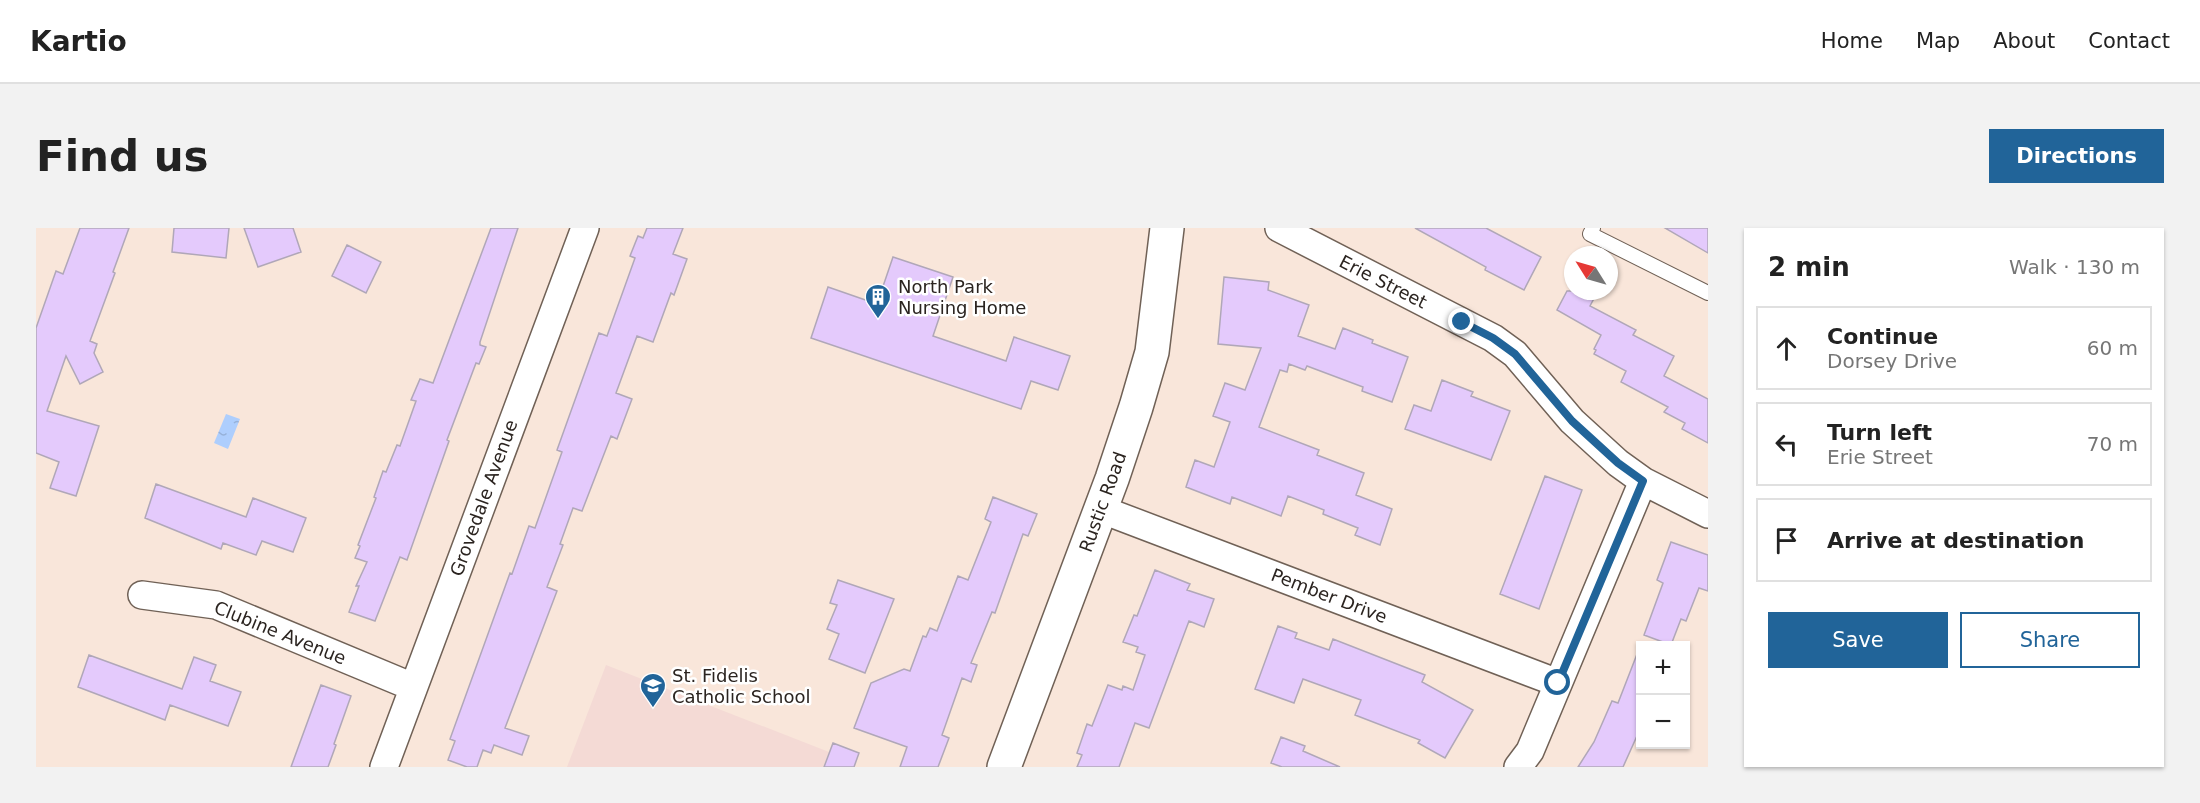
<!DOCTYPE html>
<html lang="en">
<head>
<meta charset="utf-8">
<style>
  :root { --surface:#fff; --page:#f2f2f2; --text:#222; --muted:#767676; --line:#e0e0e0; --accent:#216499 }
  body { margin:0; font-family:"DejaVu Sans",sans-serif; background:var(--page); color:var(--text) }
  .controls { position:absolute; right:18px; bottom:18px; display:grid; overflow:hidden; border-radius:0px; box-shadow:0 2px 4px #0004 }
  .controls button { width:54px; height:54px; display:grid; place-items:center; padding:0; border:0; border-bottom:2px solid var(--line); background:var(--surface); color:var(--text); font:30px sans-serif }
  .compass { position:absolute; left:1528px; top:18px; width:54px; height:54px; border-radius:50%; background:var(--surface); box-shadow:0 2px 4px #0004; rotate:307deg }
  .stop { position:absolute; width:18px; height:18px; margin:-14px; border:4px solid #216499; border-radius:50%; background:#fff }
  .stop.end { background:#216499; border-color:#fff; box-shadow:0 2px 6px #0008 }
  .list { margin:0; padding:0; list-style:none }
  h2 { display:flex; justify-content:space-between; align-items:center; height:78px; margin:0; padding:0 24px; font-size:26px }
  h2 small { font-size:20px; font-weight:400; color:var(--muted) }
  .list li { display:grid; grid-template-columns:39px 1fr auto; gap:18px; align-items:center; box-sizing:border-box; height:84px; margin:0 12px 12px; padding:0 12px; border:2px solid var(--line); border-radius:0px }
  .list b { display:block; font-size:22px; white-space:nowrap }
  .list p { margin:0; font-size:20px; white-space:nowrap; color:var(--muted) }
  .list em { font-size:20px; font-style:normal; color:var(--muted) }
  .actions { display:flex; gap:12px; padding:18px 24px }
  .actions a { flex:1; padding:14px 0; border:2px solid var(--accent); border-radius:0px; text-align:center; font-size:21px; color:var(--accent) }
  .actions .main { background:var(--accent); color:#fff }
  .icon { flex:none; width:33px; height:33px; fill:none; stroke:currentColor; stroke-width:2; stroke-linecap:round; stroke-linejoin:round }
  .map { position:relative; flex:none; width:1672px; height:539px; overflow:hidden; border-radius:0px }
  header { display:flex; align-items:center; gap:36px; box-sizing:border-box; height:84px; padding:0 30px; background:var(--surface); border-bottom:2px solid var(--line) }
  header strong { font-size:28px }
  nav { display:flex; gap:33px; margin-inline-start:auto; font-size:21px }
  .intro { display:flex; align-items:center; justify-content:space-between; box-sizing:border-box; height:144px; padding:0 36px }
  h1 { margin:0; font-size:42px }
  .button { padding:15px 27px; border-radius:0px; background:var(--accent); color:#fff; font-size:21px; font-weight:700 }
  main { display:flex; gap:36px; padding:0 36px }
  aside { flex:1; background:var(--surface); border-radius:0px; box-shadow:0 2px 4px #0004 }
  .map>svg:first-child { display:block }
  .education { fill:#f4dad5 }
  .water { fill:url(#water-ripples) }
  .building { fill:#e4cafc; stroke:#b0a7b8; stroke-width:1.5 }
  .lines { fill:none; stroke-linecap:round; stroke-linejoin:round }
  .lane-casing { stroke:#706156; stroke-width:16 }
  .street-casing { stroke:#706156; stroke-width:30 }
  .secondary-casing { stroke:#706156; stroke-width:36 }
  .lane { stroke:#fff; stroke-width:14 }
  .street { stroke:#fff; stroke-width:27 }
  .secondary { stroke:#fff; stroke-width:33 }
  .route { stroke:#216499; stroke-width:8 }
  .labels { text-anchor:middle; stroke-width:5; stroke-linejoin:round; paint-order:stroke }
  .street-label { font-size:18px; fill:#2b2420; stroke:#fff }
  .poi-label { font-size:18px; fill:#2b2420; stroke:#fff; text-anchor:start }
</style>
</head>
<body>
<header>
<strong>Kartio</strong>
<nav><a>Home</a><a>Map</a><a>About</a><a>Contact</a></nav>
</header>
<div class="intro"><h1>Find us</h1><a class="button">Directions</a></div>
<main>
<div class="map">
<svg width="1672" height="539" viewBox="0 0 1672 539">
  <defs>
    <pattern id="water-ripples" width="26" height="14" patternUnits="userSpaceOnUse" patternTransform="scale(1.5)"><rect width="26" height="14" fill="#aecefd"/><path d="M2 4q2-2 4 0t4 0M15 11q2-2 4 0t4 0" fill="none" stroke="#96b1d9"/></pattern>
  </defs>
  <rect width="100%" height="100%" fill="#f9e6da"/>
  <path class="education" d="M570,437l223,87 -6,15h-256z"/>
  <path class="water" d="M190,186l14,5 -12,30 -14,-6z"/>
  <path class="building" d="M44,0h49l-16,44 2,1 -25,68 7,3 -3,9 9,19 -23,12 -14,-28 -19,55 52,15 -23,70 -26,-8 9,-26 -23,-9v-125l20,-57 7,3z
    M138,0h55l-3,30 -54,-6z
    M208,0h49l8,24 -43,15z
    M455,0h27l-38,114v3l6,2 -7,17 -3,-1 -29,77 2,1 -42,119 -7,-3 -25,64 -26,-9 10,-26h-3l11,-24 -12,-4 5,-12 -2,-1 18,-47 -2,-1 9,-26 3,1 11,-27 3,1 16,-45 -5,-1 9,-21 13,4z
    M611,0h36l-10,26 14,5 -13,36 -3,-2 -18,49 -16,-6 -21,57 16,6 -15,40 -6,-3 -29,75 -9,-3 -13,36 3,1 -16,42 10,4 -52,137 24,8 -7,19 -28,-10 -3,8 -8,-3 -6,17h-10l-19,-7 7,-19 -5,-2 60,-166 2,1 17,-48 6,2 27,-76 -5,-2 42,-117 8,3 28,-78 -5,-2 8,-20 5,2z
    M1379,0h71l55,29 -17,33 -39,-20 1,-3z
    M1629,0h43v25z
    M311,17l34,17 -15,31 -34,-17z
    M857,29l60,20 -20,59 73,25 8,-24 56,19 -12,34 -27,-9 -10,28 -210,-71 17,-51 49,17z
    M1188,49l45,5 -1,8 41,15 -11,31 37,13 8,-21 30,12 -1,3 36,14 -16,45 -30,-11 1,-4 -56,-21 -2,4 -16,-6 -2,8 -7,-2 -21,57 60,23 -2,5 47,18 -8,22 36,14 -12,36 -25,-10 3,-7 -35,-14 1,-4 -36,-14 -7,20 -49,-19 -2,7 -44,-17 9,-27 19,7 16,-45 -17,-6 12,-33 20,7 16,-42 -43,-4z
    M1531,63h31l-8,15 46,24 -3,5 41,21 -10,20 44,23v44l-26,-14 3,-6 -21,-11 4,-5 -47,-25 5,-11 -32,-17 2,-4 -2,-1 7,-14 -44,-25z
    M1406,152l31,12 -2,4 39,15 -19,49 -86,-31 9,-24 17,6z
    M1509,248l37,14 -43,119 -39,-15z
    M120,256l90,33 7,-19 53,20 -13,34 -31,-11 -6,14 -33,-12 -2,6 -76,-31z
    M957,269l44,17 -9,22 -5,-2 -28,79 -3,-1 -21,51 6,2 -6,17 -9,-4 -20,57 7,3 -11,29h-38l7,-20 -53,-19 17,-45 33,-14 6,2 13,-35 3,1 4,-9 7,3 21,-55 10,4 23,-58 -6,-3z
    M1635,314l37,13v36l-9,-3 -13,33 -5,-2 -10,26 -27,-10 19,-52 -6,-3z
    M1119,342l35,14 -3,6 27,9 -10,28 -15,-6 -40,107 -14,-5 -16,44h-42l5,-12 -5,-2 10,-29 5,2 16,-41 14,5 1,-4 10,4 12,-35 -9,-3 2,-5 -15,-5 11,-27 3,1z
    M802,352l56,19 -29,74 -36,-14 10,-25 -12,-5 10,-24 -7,-2z
    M1242,398l19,7 -2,5 34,12 4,-11 92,36 -3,7 51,28 -28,48 -27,-15 2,-3 -65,-25 6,-15 -58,-21 -9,24 -39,-14z
    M1603,421h2v78l-18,40h-45l16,-25 18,-41 6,2z
    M53,427l93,34 12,-32 22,8 -6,16 31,11 -13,34 -58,-21 -5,15 -87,-33z
    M285,457l30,11 -17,48 2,1 -8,22h-37z
    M1245,509l24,9 -2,5 37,16h-58l-11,-4z
    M797,515l26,10 -5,14h-30z"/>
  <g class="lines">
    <defs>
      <path id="lane" d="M1557,0l-3,6 118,59"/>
      <path id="street" d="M1243,0l214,110 22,16 57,67 46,42 25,18 65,33
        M1064,281l458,174
        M106,367l74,10 197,82
        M348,539l201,-539
        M1482,539l12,-16 113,-270"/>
      <path id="secondary" d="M968,539l108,-288 24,-72 16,-55 15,-124"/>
    </defs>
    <use href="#lane" class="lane-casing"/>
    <use href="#street" class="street-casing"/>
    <use href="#secondary" class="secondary-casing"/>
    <use href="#lane" class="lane"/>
    <use href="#street" class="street"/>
    <use href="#secondary" class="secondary"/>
  </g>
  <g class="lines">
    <path class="route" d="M1426,94l31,16 22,16 57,67 46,42 25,18 -85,202"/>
  </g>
  <defs>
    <symbol id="building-pin" viewBox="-11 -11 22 30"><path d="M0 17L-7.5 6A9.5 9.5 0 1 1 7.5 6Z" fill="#216499" stroke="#fff"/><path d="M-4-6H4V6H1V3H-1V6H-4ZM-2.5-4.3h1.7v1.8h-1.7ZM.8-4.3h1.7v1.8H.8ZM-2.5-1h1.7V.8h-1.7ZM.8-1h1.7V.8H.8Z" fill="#fff"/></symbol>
    <symbol id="school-pin" viewBox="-11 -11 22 30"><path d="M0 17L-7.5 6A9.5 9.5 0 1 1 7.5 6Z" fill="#216499" stroke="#fff"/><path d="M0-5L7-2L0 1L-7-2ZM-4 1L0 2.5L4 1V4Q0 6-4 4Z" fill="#fff"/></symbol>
  </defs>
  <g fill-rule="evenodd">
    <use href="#building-pin" x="827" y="54" width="30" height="40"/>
    <use href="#school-pin" x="602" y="443" width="30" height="40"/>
  </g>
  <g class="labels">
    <g class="street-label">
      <text transform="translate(1347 54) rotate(27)" y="6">Erie Street</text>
      <text transform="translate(448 270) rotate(-70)" y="6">Grovedale Avenue</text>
      <text transform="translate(1067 274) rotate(-70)" y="6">Rustic Road</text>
      <text transform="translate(1293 368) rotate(21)" y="6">Pember Drive</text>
      <text transform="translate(244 405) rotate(22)" y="6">Clubine Avenue</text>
    </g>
    <g class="poi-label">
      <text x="862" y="65">North Park<tspan x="862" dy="21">Nursing Home</tspan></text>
      <text x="636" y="454">St. Fidelis<tspan x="636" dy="21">Catholic School</tspan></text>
    </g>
  </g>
</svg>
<div class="controls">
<button>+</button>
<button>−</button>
</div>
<svg class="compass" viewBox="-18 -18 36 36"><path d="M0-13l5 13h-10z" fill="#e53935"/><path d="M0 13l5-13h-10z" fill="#767676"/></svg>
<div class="stop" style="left:1522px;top:455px"></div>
<div class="stop end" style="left:1426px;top:94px"></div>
</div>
<aside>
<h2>2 min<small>Walk · 130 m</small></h2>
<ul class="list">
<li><svg class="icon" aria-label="ahead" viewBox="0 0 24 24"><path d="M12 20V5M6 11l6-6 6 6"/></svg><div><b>Continue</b><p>Dorsey Drive</p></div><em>60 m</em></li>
<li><svg class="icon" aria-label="left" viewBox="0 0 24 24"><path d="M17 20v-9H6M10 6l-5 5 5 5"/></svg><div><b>Turn left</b><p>Erie Street</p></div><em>70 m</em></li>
<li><svg class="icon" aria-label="arrive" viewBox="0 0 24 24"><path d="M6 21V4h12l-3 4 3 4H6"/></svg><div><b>Arrive at destination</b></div></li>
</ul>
<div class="actions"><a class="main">Save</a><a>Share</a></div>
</aside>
</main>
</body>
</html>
